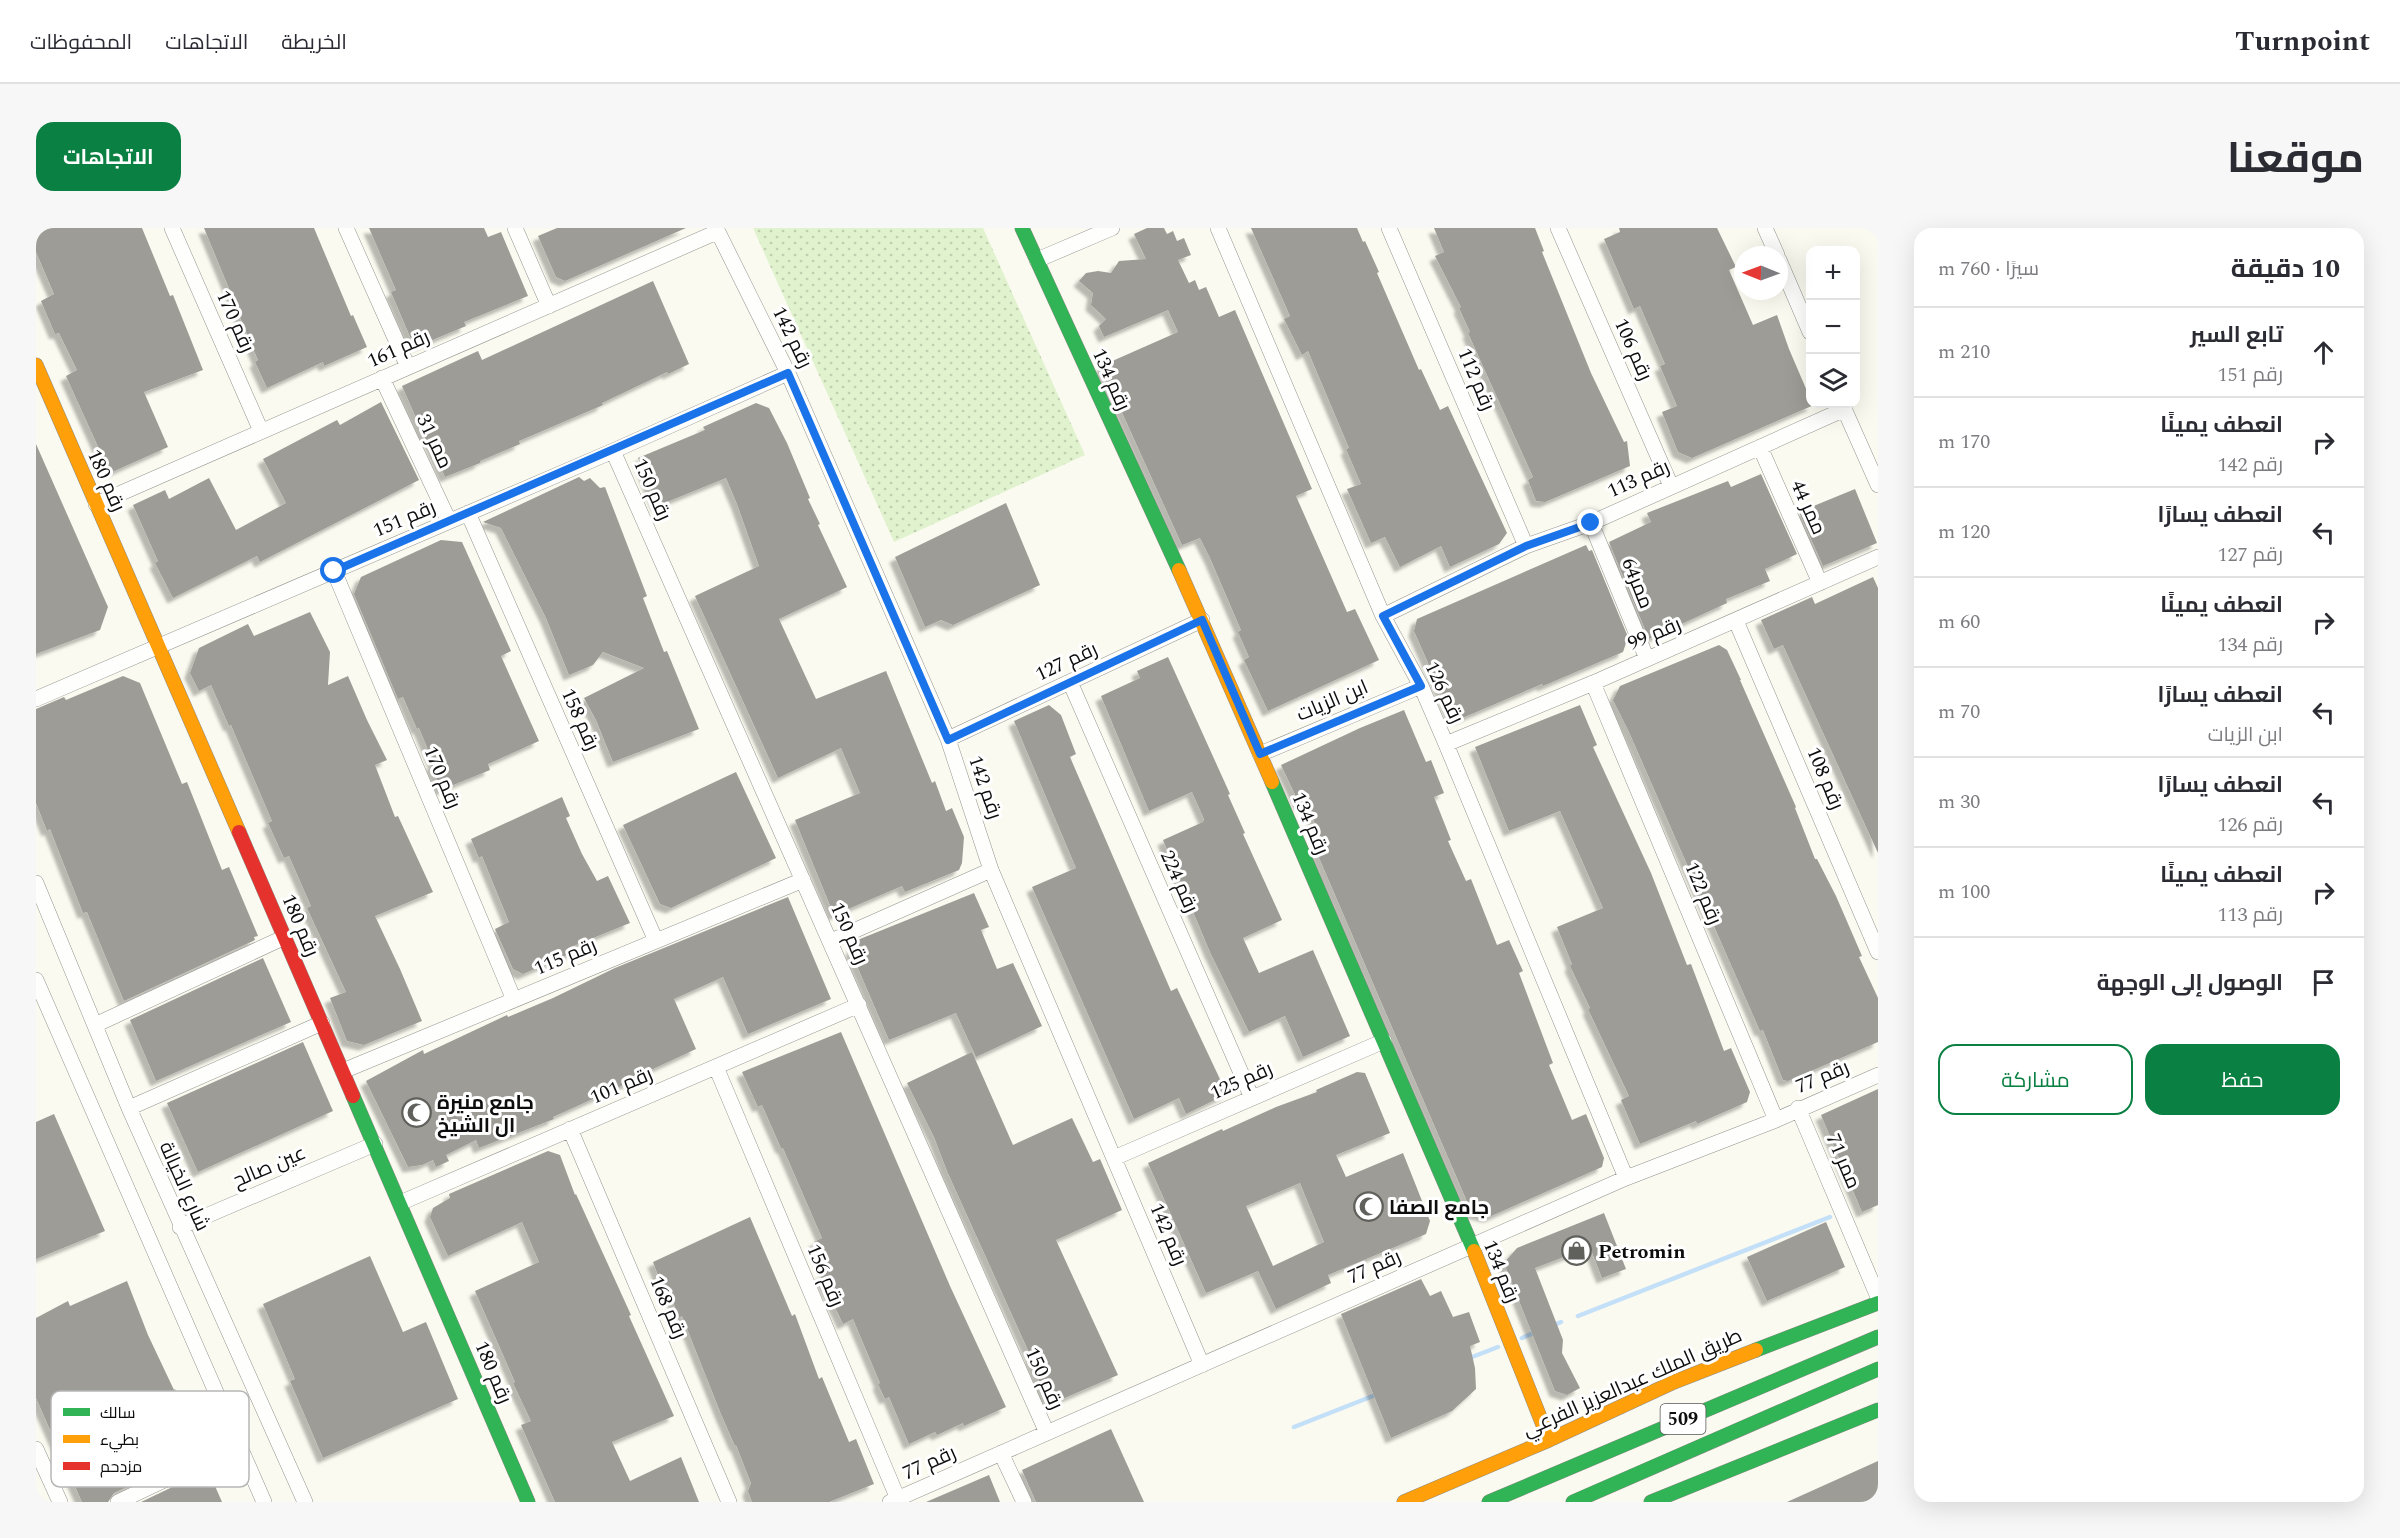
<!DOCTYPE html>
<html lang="ar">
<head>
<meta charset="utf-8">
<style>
  :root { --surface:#fff; --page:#f7f7f7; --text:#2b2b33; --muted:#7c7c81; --line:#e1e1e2; --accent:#0b8043 }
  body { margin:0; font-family:Spectral,Cairo,serif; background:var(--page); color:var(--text); direction:rtl }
  .controls { position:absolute; right:18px; top:18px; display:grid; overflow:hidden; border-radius:12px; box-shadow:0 6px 24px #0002 }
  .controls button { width:54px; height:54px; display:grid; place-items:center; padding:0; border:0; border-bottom:2px solid var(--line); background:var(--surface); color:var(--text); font:30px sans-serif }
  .compass { position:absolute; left:1698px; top:18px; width:54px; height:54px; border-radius:50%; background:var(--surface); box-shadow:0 6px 24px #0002; rotate:271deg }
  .stop { position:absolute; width:18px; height:18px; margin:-14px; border:4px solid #1a73e8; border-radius:50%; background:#fff }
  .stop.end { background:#1a73e8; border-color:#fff; box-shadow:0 2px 6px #0008 }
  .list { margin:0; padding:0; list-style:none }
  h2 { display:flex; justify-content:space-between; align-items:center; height:78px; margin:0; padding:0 24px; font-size:26px }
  h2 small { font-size:20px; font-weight:400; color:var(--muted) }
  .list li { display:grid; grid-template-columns:39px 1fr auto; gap:18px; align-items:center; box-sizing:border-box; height:90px; padding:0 24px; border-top:2px solid var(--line) }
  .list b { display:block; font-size:22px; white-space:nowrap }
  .list p { margin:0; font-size:20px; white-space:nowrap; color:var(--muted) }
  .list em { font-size:20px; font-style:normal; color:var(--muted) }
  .actions { display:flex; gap:12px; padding:18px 24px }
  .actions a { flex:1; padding:14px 0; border:2px solid var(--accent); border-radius:18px; text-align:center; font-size:21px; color:var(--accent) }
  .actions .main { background:var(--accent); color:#fff }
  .icon { flex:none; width:33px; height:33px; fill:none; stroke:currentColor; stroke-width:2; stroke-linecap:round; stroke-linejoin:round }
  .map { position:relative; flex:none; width:1842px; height:1274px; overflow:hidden; direction:ltr; border-radius:18px }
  header { display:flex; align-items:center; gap:36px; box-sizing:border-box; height:84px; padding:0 30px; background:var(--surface); border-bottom:2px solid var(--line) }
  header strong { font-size:28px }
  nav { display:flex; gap:33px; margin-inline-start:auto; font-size:21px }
  .intro { display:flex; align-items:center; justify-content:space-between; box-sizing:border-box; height:144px; padding:0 36px }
  h1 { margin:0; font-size:42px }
  .button { padding:15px 27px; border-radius:18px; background:var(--accent); color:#fff; font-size:21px; font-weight:700 }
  main { display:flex; gap:36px; padding:0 36px }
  aside { flex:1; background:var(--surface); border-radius:18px; box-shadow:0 6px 24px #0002 }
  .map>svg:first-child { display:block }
  .garden { fill:url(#garden-dots) }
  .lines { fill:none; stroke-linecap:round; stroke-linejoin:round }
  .stream { stroke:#c3e0f8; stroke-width:4.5 }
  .building { fill:#9e9c96; fill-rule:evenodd; filter:url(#shadow) }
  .street-casing { stroke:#94948f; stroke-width:16 }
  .fast-casing { stroke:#8b8a86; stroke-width:15 }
  .slow-casing { stroke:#8b8a86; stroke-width:15 }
  .jam-casing { stroke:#8b8a86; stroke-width:15 }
  .street { stroke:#fefefd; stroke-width:15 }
  .fast { stroke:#30b455; stroke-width:14 }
  .slow { stroke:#ff9f0a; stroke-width:14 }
  .jam { stroke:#e5322d; stroke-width:14 }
  .route { stroke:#1a73e8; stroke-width:8 }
  .labels { text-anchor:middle; stroke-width:6; stroke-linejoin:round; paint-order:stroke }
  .shield { fill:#fff; stroke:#565656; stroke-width:1.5 }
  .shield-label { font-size:18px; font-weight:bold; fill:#0d0d0d }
  .street-label { font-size:20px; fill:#0d0d0d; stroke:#fff }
  .poi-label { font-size:20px; font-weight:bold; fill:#0d0d0d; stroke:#fff; text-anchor:start }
  .key { fill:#fff; stroke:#b6b6b6; stroke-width:1.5 }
  .key-label { font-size:16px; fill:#0d0d0d }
</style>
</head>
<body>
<header>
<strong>Turnpoint</strong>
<nav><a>الخريطة</a><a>الاتجاهات</a><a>المحفوظات</a></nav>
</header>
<div class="intro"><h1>موقعنا</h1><a class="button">الاتجاهات</a></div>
<main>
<aside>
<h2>10 دقيقة<small>سيرًا · 760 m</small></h2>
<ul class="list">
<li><svg class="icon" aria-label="ahead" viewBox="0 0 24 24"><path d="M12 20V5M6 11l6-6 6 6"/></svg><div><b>تابع السير</b><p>رقم 151</p></div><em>210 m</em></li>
<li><svg class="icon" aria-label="right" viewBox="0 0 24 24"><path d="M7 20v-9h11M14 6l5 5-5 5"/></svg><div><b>انعطف يمينًا</b><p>رقم 142</p></div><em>170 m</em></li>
<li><svg class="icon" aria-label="left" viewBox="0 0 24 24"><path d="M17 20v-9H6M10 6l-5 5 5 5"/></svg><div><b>انعطف يسارًا</b><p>رقم 127</p></div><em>120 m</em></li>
<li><svg class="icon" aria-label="right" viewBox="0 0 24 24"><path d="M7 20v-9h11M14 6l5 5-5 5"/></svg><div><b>انعطف يمينًا</b><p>رقم 134</p></div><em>60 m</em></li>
<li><svg class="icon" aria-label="left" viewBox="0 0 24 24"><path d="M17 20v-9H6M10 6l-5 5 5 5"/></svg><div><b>انعطف يسارًا</b><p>ابن الزيات</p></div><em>70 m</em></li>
<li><svg class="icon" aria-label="left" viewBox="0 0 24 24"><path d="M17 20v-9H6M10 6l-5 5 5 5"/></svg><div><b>انعطف يسارًا</b><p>رقم 126</p></div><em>30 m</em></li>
<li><svg class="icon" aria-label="right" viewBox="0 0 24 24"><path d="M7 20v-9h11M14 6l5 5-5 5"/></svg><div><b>انعطف يمينًا</b><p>رقم 113</p></div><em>100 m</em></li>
<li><svg class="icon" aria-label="arrive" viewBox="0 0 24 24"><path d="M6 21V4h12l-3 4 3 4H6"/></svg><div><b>الوصول إلى الوجهة</b></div></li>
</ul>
<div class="actions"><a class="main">حفظ</a><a>مشاركة</a></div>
</aside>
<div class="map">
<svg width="1842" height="1274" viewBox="0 0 1842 1274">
  <defs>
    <pattern id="garden-dots" width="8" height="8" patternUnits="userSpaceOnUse" patternTransform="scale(1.5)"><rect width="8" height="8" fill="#e0f3ce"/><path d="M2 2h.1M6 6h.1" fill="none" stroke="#bfcfb0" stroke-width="1.8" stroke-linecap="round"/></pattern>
    <filter id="shadow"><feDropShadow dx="-5.5" dy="5.5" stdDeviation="1.5" flood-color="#0004"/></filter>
  </defs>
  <rect width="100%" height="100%" fill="#fbfaf0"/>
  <path class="garden" d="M717,0h230l102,227 -191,87z"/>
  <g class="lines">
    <path class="stream" d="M1542,1088l252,-99
      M1516,1098l9,-4
      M1486,1110l14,-6
      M1431,1131l31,-12
      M1258,1199l84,-33"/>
  </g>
  <path class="building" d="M0,0h106l28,68 3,-1 30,75 -59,22 24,55 -58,26 -44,-97 11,-6 -18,-37 -4,1 -14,-33 13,-7 -18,-42z
    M168,0h110l37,88 2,-1 14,32 -43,19 -1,-4 -56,26 -12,-26 3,-2 -19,-45h1z
    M333,0h115l4,9 13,-5 27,64 -64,26 2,4 -48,20 -7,-7 -20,-47 5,-2z
    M521,0h129l-121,53 -9,-4 -18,-41z
    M1111,0h17l3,6 6,-3 4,10 7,-3 7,17 -13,5 11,23 6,-3 4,10 7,-3 13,30 16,-7 77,179 -16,7 51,116 8,-3 24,51 -111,51 -24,-51 5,-3 -11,-25 3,-2 -31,-72 -10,-20 -18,7 -81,-179 77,-34 -10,-22 -64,27 -5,-11 7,-7 -15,-14 2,-12 -14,-12 7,-8 12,-2 13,2 8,-12 27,-2 -12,-25z
    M1215,0h106l6,14 2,-1 14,31 -2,1 42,97 2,-1 19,41 8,-4 59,127 -8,11 -49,23 -9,-21 -41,21 -15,-30 -14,6 -24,-54 14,-5 -15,-35 3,-1 -41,-97 -6,4 -18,-36 6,-3z
    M1398,0h101l9,23 -2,1 49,121 33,69 3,-1 3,25 -85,36 -9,-1 -8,-21 5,-3 -65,-144 2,-1 -11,-24 2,-1 -26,-51 9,-4z
    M1583,0h98l19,39 -7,3 24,55 24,-10 12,34 21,49v6l4,1 -122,53 -14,-6 -16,-40 15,-6 -17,-40 5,-2 -25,-58 -6,3 -30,-70 16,-7z
    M617,53l36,83 -21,10 -1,-2 -65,31 1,2 -84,36 1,3 -40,17v2l-35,14 -17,-39v7l-26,-59 76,-35 4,9z
    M345,174l38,78 -159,82 -3,-6 -84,42 -18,-35 3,-2 -25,-56 32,-15 4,9 40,-21 27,52 50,-27 -23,-44 74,-39 3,5z
    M720,175l13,5 18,35 23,55 -2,1 12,25 -2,1 29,62 -68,32 37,80 70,-28 46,112 3,-2 11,30 6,-3 12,29 -2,26 -3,7 -54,22 -3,-6 -68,29 -39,-95 65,-27 -19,-45 -63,30 -83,-182 64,-30 -22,-62 -11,-26 -69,28 -19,-48 67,-28 -2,-3z
    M0,216l72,163 -8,23 -64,24z
    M1725,246l36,80 -32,15 5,12 -44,18 1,4 -78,36 -40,-97 42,-20 -4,-9 81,-32 3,6z
    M543,249l5,4 6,-3 10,10 5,-1 42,109 -4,2 21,54 3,-1 32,78 -86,33 -17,-42 -12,-22 60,-30 -41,-16 -10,13 -24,10 -23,-57 -45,-90 -18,-6z
    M1819,261l22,54 -54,23 -24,-54z
    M970,275l34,82 -87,40 -12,-5 -16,7 -30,-70z
    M405,312l21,2 49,109 -10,5 38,85 -51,23 2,6 -49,20 -10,-25 3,-1 -15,-36 -2,1 -14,-32 -5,2 -44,-105 7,-17z
    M1550,317l3,6 3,-1 36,87 -5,15 -80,34 -1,-2 -82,35 -8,-2 -38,-86 3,-12z
    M1837,349l5,11v265l-95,-208 -9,4 -13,-29 51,-23 3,7z
    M274,384l20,40 -2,33 20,-9 19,44 20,40 -12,5 20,52 3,-1 35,76 -58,24 25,53 22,52 -58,24 -17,-4 -17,-43 16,-6 -39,-84 4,-2 -22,-50 -5,2 -16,-35 4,-2 -41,-96 -2,1 -18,-41 -12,6 -9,-18 9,-25 49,-24 6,12z
    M1683,417l8,5 14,30h-1l56,127 -1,1 20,51h2l19,37 26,60 -3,1 19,41v44l-90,39 -5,-1 -20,-50 -3,1 -131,-299 -16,-32 7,-14z
    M1132,429l62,137 -2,1 17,38 -2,1 39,86 -39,18 16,35 54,-23 37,86 -47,21 -18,-41 -36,16 -39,-80 -47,-112 40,-18 1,-3 -12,-27 -43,19 -48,-115 39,-18 -3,-7z
    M87,448l17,7 42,101 5,-2 35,88 7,-3 29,69 -4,1 1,3 -131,61 -37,-89 -4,1 -33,-84 -3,2 -11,-28v-94l28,-12 2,3z
    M1013,477l12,10 15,39 -6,3 101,234 6,-3 50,106 -41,20 -7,-16 -45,21 -102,-232 44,-19 -62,-147z
    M1544,477l17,40 -4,2 58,126 36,92 4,-1 33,87 7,-3 19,44 -3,10 -50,22 -1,-3 -56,23 -19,-44 8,-4 -41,-87 2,-1 -20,-42 2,-2 -15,-37 46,-19 -43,-97 -51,20 -34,-84z
    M1368,482l22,52 5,-2 13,33 -10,4 17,43 -3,1 18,40 5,-2 26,66 12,-5 14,31 -4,2 34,90 -4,2 23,55 14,-6 18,44 -2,9 -113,50 -17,-4 -155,-360 9,-4 -20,-46 -6,2 -19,-40 79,-37z
    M700,544l40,86 -105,50 -11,-4 -37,-79z
    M526,569l8,19 -4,2 16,36 15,27 11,-5 22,47 -59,24 3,5 -51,22 -10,-5 -18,-40 14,-7 -27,-66 -3,2 -8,-19z
    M938,665l15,34 -8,3 16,39 16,-6 29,63 -66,31 -20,-44 -67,27 -38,-88 4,-11z
    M752,669l43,102 -83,35 -25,-57 -49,22 22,50 -58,27 1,2 -86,39 1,2 -75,29 -3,-8 -30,15 3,6 -13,6 -3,-7 -11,5 -14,2 -42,-86 57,-31 1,4 83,-39 1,2 45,-19 62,-30z
    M227,730l28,64 -135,59 -26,-61z
    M805,804l109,254 56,121 -42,19 -1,-3 -26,12 -2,-3 -26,12 -20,-47 -4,2 -7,-15 2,-1 -27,-64 -10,5 -23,-49 7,-3 -13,-30 8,-4 -39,-90h-2l-19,-43 -4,2 -16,-35z
    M267,814l30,69 -135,61 -31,-69z
    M936,824l41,93 59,-27 21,44 7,-3 22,51 -66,30 62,135 -65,28 -8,-7 -15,-38 1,-1 -84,-186 -13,-34 -27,-54z
    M1321,844l8,1 25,60 -54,22 10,22 57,-24 27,68 -4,13 -98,41 3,8 -55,26 -18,-38 -52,22 -58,-130 74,-34 1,2 53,-24 41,-15 -1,-2zM1264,955l24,59 -51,24 -27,-60z
    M1842,861v116l-16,7 -41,-97z
    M18,886l51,117 -69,28v-137z
    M512,923l12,4 15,40 1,-1 55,121 -2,1 45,100 -62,26 18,39 51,-24 18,45h-144l-34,-77 10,-4 -18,-38 2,-1 -40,-91 64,-29 -17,-40 -74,34 -18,-39 3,-9 17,-10 -1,-4z
    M1568,985l22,56 -24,9 -12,-31 -55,21 28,72 -1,13 18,35 -13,7 -12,-4 -51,-128 13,-15z
    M714,989l42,99 3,-2 24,65 3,-2 27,65 7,-3 18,45 -45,18h-77l-4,-11 3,-8 -15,-38 -1,1 -14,-32 -39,-98 -3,2 -12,-32 -4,2 -10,-26z
    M1790,994l19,45 -78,34 -20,-44z
    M334,1028l33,76 23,-10 32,77 -135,59 -33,-77 5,-2 -32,-75z
    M1385,1051l9,17 11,-5 12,26 16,-5 11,30 -10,4 5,22 1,21 -24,22 -61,27 -50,-124z
    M91,1053l21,54 26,55 1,-1 26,63 -87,41 -6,9h-26l-46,-104v-80l32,-17 2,5z
    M1075,1201l33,73h-108l-14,-32z
    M1842,1233v41h-91z
    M172,1242l14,32h-81z
    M953,1247l11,27h-74z"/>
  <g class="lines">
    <defs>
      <path id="street" d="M136,0l89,203
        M310,0l62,139
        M479,0l34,78
        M680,0l72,145 160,366 43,131 211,495
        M1182,0l165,388 38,70 25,58 180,434
        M1353,0l137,318
        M1522,0l113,258
        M1729,0l12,27
        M1001,32l75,-32
        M1743,32l31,72
        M346,150l67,143
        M1806,176l36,81
        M1724,219l60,136
        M577,223l434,982
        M60,276l621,-272
        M432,285l188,428
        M1555,295l56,136
        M298,343l180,429
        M1347,388l143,-70 65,-23 254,-114
        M1700,393l142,331
        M1034,454l182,416
        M1557,455l183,437
        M0,471l577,-248 175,-78
        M912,511l254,-119
        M1410,516l147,-61 285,-126
        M1224,526l161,-68
        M0,655l93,225 176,394
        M795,713l160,-71
        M0,752l228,522
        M59,797l190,-88
        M680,839l182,432
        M307,843l460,-191
        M93,880l193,-85
        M1762,880l80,189
        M534,901l159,373
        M1078,930l270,-117
        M364,975l459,-198
        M144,999l195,-83
        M0,1221l24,53
        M965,1225l23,49
        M82,1274l122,-58
        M854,1274l736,-324 150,-58 102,-45"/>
      <path id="fast" d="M986,0l157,342
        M1236,554l202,469
        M317,868l175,406
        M1720,1122l122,-47
        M1453,1274l389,-165
        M1537,1274l305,-133
        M1615,1274l227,-92"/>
      <path id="slow" d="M0,137l203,467
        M1143,342l93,212
        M1438,1023l75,189
        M1368,1274l145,-62 125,-58 82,-32"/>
      <path id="jam" d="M203,604l114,264"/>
    </defs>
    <use href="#street" class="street-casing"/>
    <use href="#fast" class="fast-casing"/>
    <use href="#slow" class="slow-casing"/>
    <use href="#jam" class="jam-casing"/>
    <use href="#street" class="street"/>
    <use href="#fast" class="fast"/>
    <use href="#slow" class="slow"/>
    <use href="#jam" class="jam"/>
  </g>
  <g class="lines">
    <path class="route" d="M298,343l454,-198 160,367 254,-120 58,134 161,-68 -38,-70 143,-70 65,-23"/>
  </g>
  <defs>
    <symbol id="mosque-ring" viewBox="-11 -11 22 22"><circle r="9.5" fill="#fff" stroke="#60605c" stroke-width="1.5"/><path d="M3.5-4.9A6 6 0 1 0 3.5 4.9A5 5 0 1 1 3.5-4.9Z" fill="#60605c"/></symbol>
    <symbol id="shop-ring" viewBox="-11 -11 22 22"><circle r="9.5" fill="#fff" stroke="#60605c" stroke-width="1.5"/><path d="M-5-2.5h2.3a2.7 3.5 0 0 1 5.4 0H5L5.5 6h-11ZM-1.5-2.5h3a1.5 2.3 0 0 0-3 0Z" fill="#60605c"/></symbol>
  </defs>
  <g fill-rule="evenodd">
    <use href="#mosque-ring" x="364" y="868" width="33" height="33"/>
    <use href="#mosque-ring" x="1316" y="962" width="33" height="33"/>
    <use href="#shop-ring" x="1524" y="1006" width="33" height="33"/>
  </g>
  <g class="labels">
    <rect class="shield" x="1624.5" y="1176" width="45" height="30" rx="4.5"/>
    <g class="shield-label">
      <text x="1647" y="1197">509</text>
    </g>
    <g class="street-label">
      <text transform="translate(200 93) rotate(66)" y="7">رقم 170</text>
      <text transform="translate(757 109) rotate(64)" y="7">رقم 142</text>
      <text transform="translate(362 120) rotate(-24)" y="7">رقم 161</text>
      <text transform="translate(1598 121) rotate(66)" y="7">رقم 106</text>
      <text transform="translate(1076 151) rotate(66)" y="7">رقم 134</text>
      <text transform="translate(1441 151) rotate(67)" y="7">رقم 112</text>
      <text transform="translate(399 213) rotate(65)" y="7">ممر 31</text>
      <text transform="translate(1602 250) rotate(-24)" y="7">رقم 113</text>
      <text transform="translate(71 252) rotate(66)" y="7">رقم 180</text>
      <text transform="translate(617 261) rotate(66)" y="7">رقم 150</text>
      <text transform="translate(1773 279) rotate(66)" y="7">ممر 44</text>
      <text transform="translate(368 290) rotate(-23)" y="7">رقم 151</text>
      <text transform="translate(1602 355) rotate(68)" y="7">ممر64</text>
      <text transform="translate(1618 405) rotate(-23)" y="7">رقم 99</text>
      <text transform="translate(1030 433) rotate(-25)" y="7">رقم 127</text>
      <text transform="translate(1409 464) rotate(65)" y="7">رقم 126</text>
      <text transform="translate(1296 472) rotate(-23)" y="7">ابن الزيات</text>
      <text transform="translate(545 491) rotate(66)" y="7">رقم 158</text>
      <text transform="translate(407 549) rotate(67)" y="7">رقم 170</text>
      <text transform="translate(1790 550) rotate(67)" y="7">رقم 108</text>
      <text transform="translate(950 559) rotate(71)" y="7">رقم 142</text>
      <text transform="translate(1275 595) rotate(67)" y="7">رقم 134</text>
      <text transform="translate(1144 653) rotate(66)" y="7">رقم 224</text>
      <text transform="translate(1668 665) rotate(67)" y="7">رقم 122</text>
      <text transform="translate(265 697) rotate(67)" y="7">رقم 180</text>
      <text transform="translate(814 705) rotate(66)" y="7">رقم 150</text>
      <text transform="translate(529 728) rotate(-23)" y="7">رقم 115</text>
      <text transform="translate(1786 848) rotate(-23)" y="7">رقم 77</text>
      <text transform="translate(1205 852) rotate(-24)" y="7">رقم 125</text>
      <text transform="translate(585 857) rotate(-23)" y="7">رقم 101</text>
      <text transform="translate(1808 933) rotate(67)" y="7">ممر 71</text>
      <text transform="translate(233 938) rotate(-23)" y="7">عين صالح</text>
      <text transform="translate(149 958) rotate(66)" y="7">شارع الخيالة</text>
      <text transform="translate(1133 1006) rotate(67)" y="7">رقم 142</text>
      <text transform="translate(1338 1038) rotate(-24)" y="7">رقم 77</text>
      <text transform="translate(1466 1043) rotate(68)" y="7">رقم 134</text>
      <text transform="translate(790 1047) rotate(67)" y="7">رقم 156</text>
      <text transform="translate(633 1079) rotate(67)" y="7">رقم 168</text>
      <text transform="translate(458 1144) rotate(67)" y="7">رقم 180</text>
      <text transform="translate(1009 1150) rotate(66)" y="7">رقم 150</text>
      <text transform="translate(1596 1154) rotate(-24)" y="7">طريق الملك عبدالعزيز الفرعي</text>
      <text transform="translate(893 1234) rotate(-24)" y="7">رقم 77</text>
    </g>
    <g class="poi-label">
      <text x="401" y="881">جامع منيرة<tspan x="401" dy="23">ال الشيخ</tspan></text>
      <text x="1353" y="986">جامع الصفا</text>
      <text x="1562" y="1030">Petromin</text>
    </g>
  </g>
  <rect x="15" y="1163" width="198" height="96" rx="9" class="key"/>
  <rect x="27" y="1180" width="27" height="8" fill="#30b455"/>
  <rect x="27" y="1207" width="27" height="8" fill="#ff9f0a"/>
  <rect x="27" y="1234" width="27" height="8" fill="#e5322d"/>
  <g class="key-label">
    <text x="64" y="1190">سالك</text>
    <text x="64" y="1217">بطيء</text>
    <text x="64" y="1244">مزدحم</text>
  </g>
</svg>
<div class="controls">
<button>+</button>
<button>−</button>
<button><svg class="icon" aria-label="layers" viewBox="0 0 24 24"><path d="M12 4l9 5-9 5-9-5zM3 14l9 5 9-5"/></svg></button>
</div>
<svg class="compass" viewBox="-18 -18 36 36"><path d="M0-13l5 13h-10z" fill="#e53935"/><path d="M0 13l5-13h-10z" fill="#7c7c81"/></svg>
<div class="stop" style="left:298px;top:343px"></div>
<div class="stop end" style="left:1555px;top:295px"></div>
</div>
</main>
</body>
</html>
